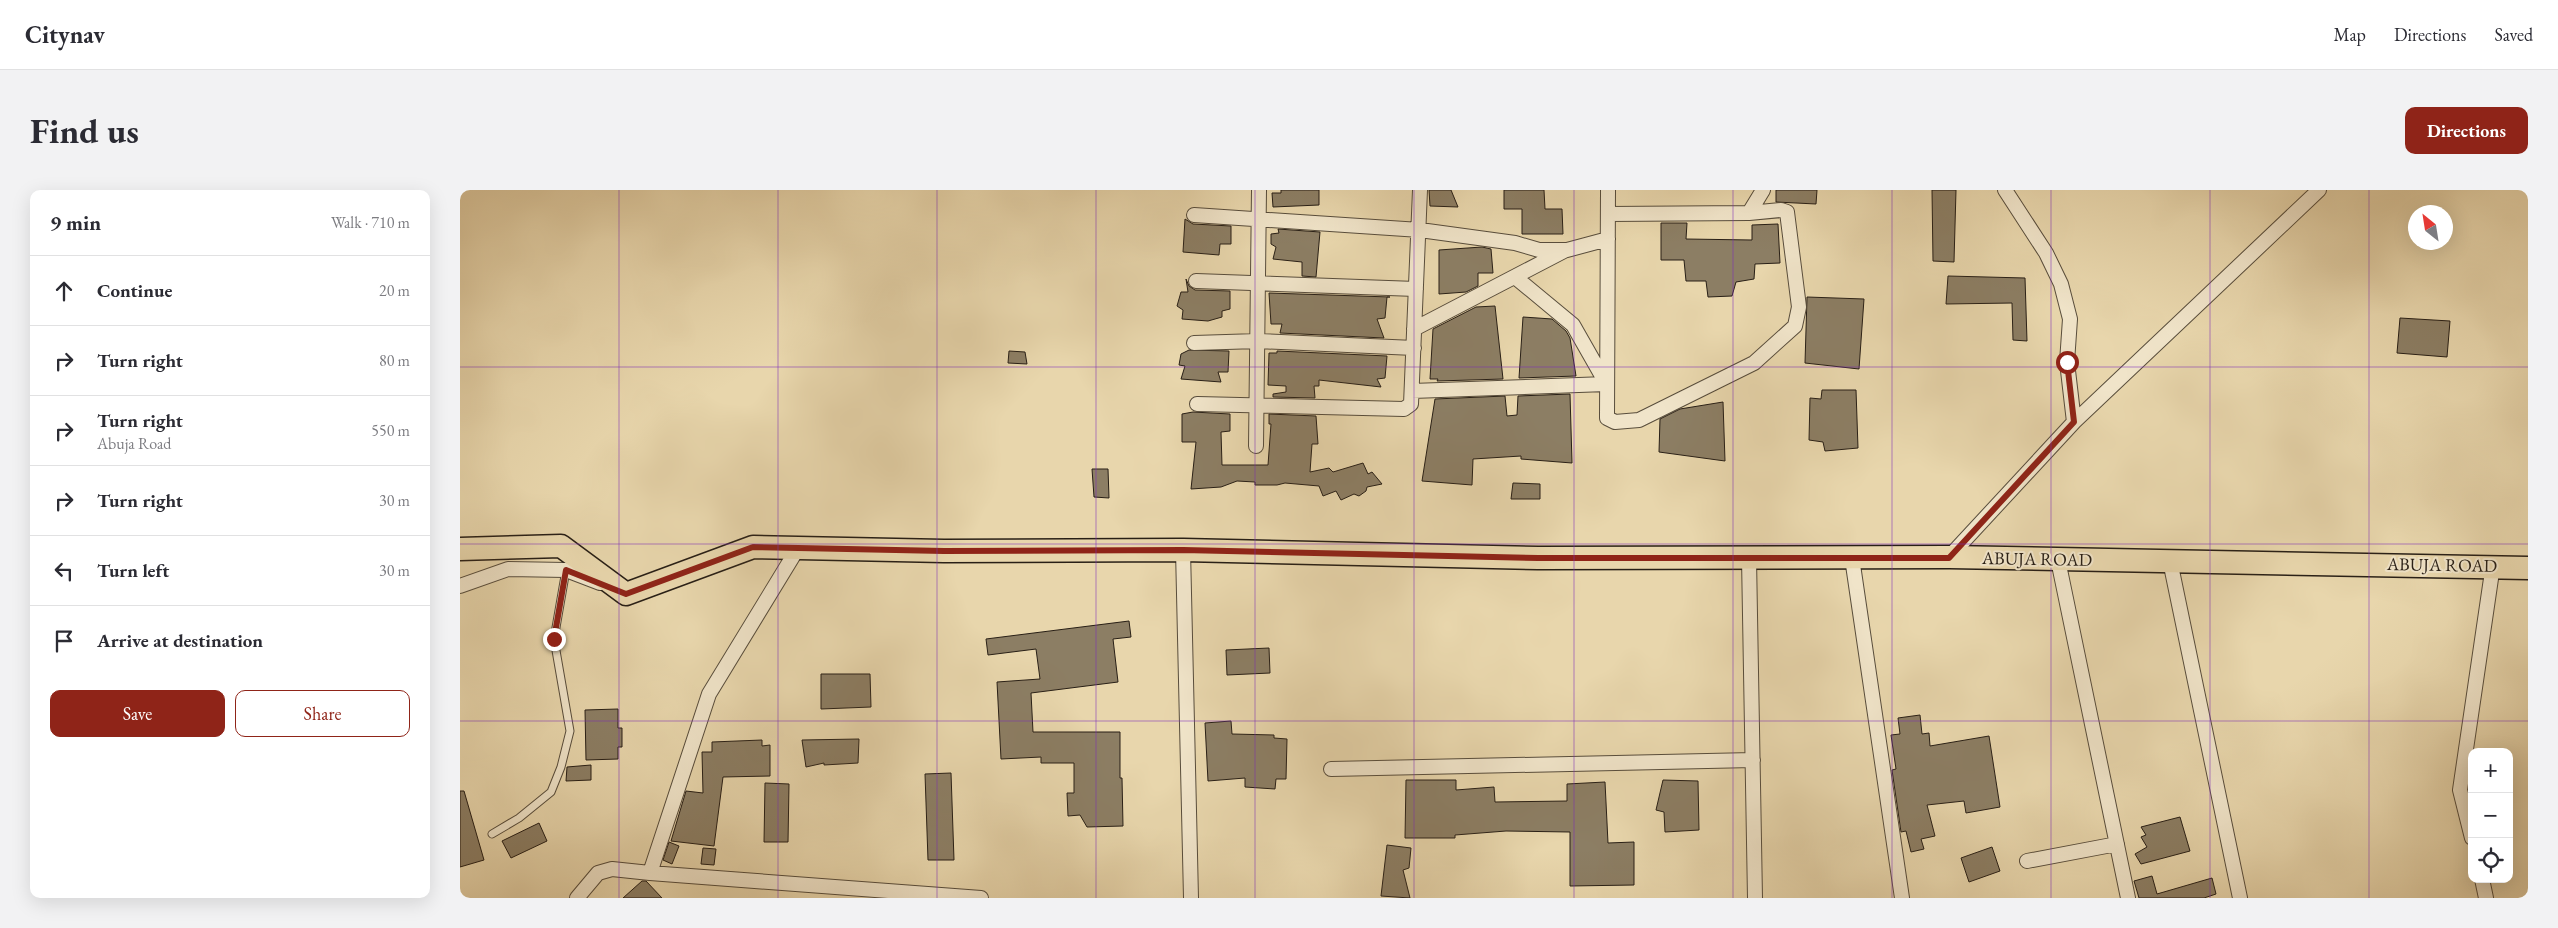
<!DOCTYPE html>
<html lang="en">
<head>
<meta charset="utf-8">
<style>
  :root { --surface:#fff; --page:#f2f2f3; --text:#2b2b33; --muted:#7c7c81; --line:#e1e1e2; --accent:#8f2418 }
  body { margin:0; font-family:"EB Garamond",serif; background:var(--page); color:var(--text) }
  .controls { position:absolute; right:15px; bottom:15px; display:grid; overflow:hidden; border-radius:10px; box-shadow:0 5px 20px #0002 }
  .controls button { width:45px; height:45px; display:grid; place-items:center; padding:0; border:0; border-bottom:1px solid var(--line); background:var(--surface); color:var(--text); font:25px sans-serif }
  .compass { position:absolute; left:1948px; top:15px; width:45px; height:45px; border-radius:50%; background:var(--surface); box-shadow:0 5px 20px #0002; rotate:330deg }
  .stop { position:absolute; width:15px; height:15px; margin:-11px; border:4px solid #8f2418; border-radius:50%; background:#fff }
  .stop.end { background:#8f2418; border-color:#fff; box-shadow:0 1px 5px #0008 }
  .list { margin:0; padding:0; list-style:none }
  h2 { display:flex; justify-content:space-between; align-items:center; height:65px; margin:0; padding:0 20px; font-size:21px }
  h2 small { font-size:16px; font-weight:400; color:var(--muted) }
  .list li { display:grid; grid-template-columns:32px 1fr auto; gap:15px; align-items:center; box-sizing:border-box; height:70px; padding:0 20px; border-top:1px solid var(--line) }
  .list b { display:block; font-size:19px; white-space:nowrap }
  .list p { margin:0; font-size:16px; white-space:nowrap; color:var(--muted) }
  .list em { font-size:16px; font-style:normal; color:var(--muted) }
  .actions { display:flex; gap:10px; padding:15px 20px }
  .actions a { flex:1; padding:11px 0; border:1px solid var(--accent); border-radius:10px; text-align:center; font-size:18px; color:var(--accent) }
  .actions .main { background:var(--accent); color:#fff }
  .icon { flex:none; width:28px; height:28px; fill:none; stroke:currentColor; stroke-width:2; stroke-linecap:round; stroke-linejoin:round }
  .map { position:relative; flex:none; width:2068px; height:708px; overflow:hidden; border-radius:10px }
  header { display:flex; align-items:center; gap:30px; box-sizing:border-box; height:70px; padding:0 25px; background:var(--surface); border-bottom:1px solid var(--line) }
  header strong { font-size:24px }
  nav { display:flex; gap:28px; margin-inline-start:auto; font-size:18px }
  .intro { display:flex; align-items:center; justify-content:space-between; box-sizing:border-box; height:120px; padding:0 30px }
  h1 { margin:0; font-size:35px }
  .button { padding:12px 22px; border-radius:10px; background:var(--accent); color:#fff; font-size:18px; font-weight:700 }
  main { display:flex; gap:30px; padding:0 30px }
  aside { flex:1; background:var(--surface); border-radius:10px; box-shadow:0 5px 20px #0002 }
  .map>svg:first-child { display:block }
  .building { fill:#8c7e64; stroke:#281f16 }
  .lines { fill:none; stroke-linecap:round; stroke-linejoin:round }
  .lane-casing { stroke:#584d3c; stroke-width:9 }
  .street-casing { stroke:#584d3c; stroke-width:16 }
  .primary-casing { stroke:#281f16; stroke-width:25 }
  .lane { stroke:#f0e4c9; stroke-width:7 }
  .street { stroke:#f0e4c9; stroke-width:14 }
  .primary { stroke:#e8d6ac; stroke-width:22 }
  .route { stroke:#8f2418; stroke-width:6 }
  .grid { fill:none; stroke:#7b2cbf; stroke-width:1; stroke-opacity:0.55 }
  .labels { text-anchor:middle; stroke-width:4; stroke-linejoin:round; paint-order:stroke }
  .street-label { font-size:18px; fill:#281f16; stroke:#f0e4c9 }
</style>
</head>
<body>
<header>
<strong>Citynav</strong>
<nav><a>Map</a><a>Directions</a><a>Saved</a></nav>
</header>
<div class="intro"><h1>Find us</h1><a class="button">Directions</a></div>
<main>
<aside>
<h2>9 min<small>Walk · 710 m</small></h2>
<ul class="list">
<li><svg class="icon" aria-label="ahead" viewBox="0 0 24 24"><path d="M12 20V5M6 11l6-6 6 6"/></svg><div><b>Continue</b></div><em>20 m</em></li>
<li><svg class="icon" aria-label="right" viewBox="0 0 24 24"><path d="M7 20v-9h11M14 6l5 5-5 5"/></svg><div><b>Turn right</b></div><em>80 m</em></li>
<li><svg class="icon" aria-label="right" viewBox="0 0 24 24"><path d="M7 20v-9h11M14 6l5 5-5 5"/></svg><div><b>Turn right</b><p>Abuja Road</p></div><em>550 m</em></li>
<li><svg class="icon" aria-label="right" viewBox="0 0 24 24"><path d="M7 20v-9h11M14 6l5 5-5 5"/></svg><div><b>Turn right</b></div><em>30 m</em></li>
<li><svg class="icon" aria-label="left" viewBox="0 0 24 24"><path d="M17 20v-9H6M10 6l-5 5 5 5"/></svg><div><b>Turn left</b></div><em>30 m</em></li>
<li><svg class="icon" aria-label="arrive" viewBox="0 0 24 24"><path d="M6 21V4h12l-3 4 3 4H6"/></svg><div><b>Arrive at destination</b></div></li>
</ul>
<div class="actions"><a class="main">Save</a><a>Share</a></div>
</aside>
<div class="map">
<svg width="2068" height="708" viewBox="0 0 2068 708">
  <rect width="100%" height="100%" fill="#e8d6ac"/>
  <filter id="stains"><feTurbulence type="fractalNoise" baseFrequency=".004" numOctaves="4"/><feColorMatrix values="0 0 0 0 .2 0 0 0 0 .09 0 0 0 0 .02 0 0 0 .5 -.17"/></filter>
  <radialGradient id="worn" r=".72"><stop offset=".6" stop-color="#630" stop-opacity="0"/><stop offset="1" stop-color="#630" stop-opacity=".3"/></radialGradient>
  <path class="building" d="M821,0h38v15l-46,2 -1,-14h9z
    M969,0h22l7,17 -28,-1z
    M1044,0h40l1,19h17l1,25h-41v-25h-18z
    M1316,0h41l-1,14 -40,-2z
    M1472,0h24l-2,72 -21,-1z
    M725,29l8,5 38,2v18h-11l-1,11 -36,-3z
    M1201,33h26l-1,16 66,1v-15l26,-1 2,39 -25,1 -1,15 -18,3 -4,14 -24,1 -2,-16h-20l-2,-21h-23z
    M818,39l42,3 -4,45 -14,-1v-14l-29,-3 3,-12 -5,-3v-10l8,-1z
    M1022,57l9,2 2,24h-15v13l-12,6 -27,2v-44z
    M1488,86l77,2 2,63 -14,-1 -1,-37 -66,1z
    M726,89l3,7 6,4 35,1v18l-8,2v6l-14,4 -26,-2 1,-9 -6,-4 4,-14h7z
    M809,103l121,4h-3l-2,21 -8,1 7,19 -104,-5 2,-9h-11z
    M1347,107l57,2 -5,70 -54,-6z
    M1035,116l8,73 -66,2 1,-2h-8l3,-50 43,-22z
    M1063,127l29,2 14,12 4,7 6,38 -57,2z
    M1940,128l50,3 -3,36 -50,-4z
    M729,160l40,1 -1,21h-10l3,10 -40,-3 4,-13 -6,-1 2,-11z
    M549,161l16,1 2,12 -19,-1z
    M817,161l110,5 -2,22 -8,1 4,8 -62,-7v6h-5l1,12 -42,-1v-3l13,-2v-6l-18,-1 1,-32h8z
    M1362,200h34l2,58 -33,3 -2,-9 -14,-2 1,-42 11,1z
    M1110,204l2,69 -51,-4v-3l-48,3 -1,26 -50,-4 13,-82 70,-3 2,20 10,-1 1,-19z
    M1263,212l2,59 -66,-9 1,-33 20,-10z
    M733,222l37,2v17l-9,1 1,33h46l3,-41h-2v-10l47,2 2,28h-6l-2,28 19,-4 4,4 30,-9 5,11 4,-2 10,12 -15,3 -1,4 -7,5 -5,-2 -13,6 -5,-9 -13,5 -4,-10 -34,-3 -8,2h-22v-3l-18,-1 -16,6 -30,2 5,-47h-14v-28z
    M632,279h16l1,29 -15,-1z
    M1053,293l27,1v15h-29z
    M669,431l2,16 -18,2 5,43 -87,11 2,39h87v46h2l1,48 -36,1 -7,-12 -12,1 -1,-23h7v-30h-33v-6l-40,2 -4,-77 43,-3 -4,-30 -48,6 -2,-16z
    M809,458l1,25 -43,2 -1,-25z
    M361,484h49l1,33 -50,2z
    M158,519v19h4v19h-4v12l-32,1 -1,-50z
    M1460,525l2,19 7,-1 1,13 59,-10 11,71 -34,6 -2,-12 -37,4 8,31 -14,3 3,10 -13,3 -5,-21 -5,1 -9,-62 4,-1 -5,-34 9,-1 -2,-16z
    M771,531l1,13 42,1v3l13,1 -1,40h-10l-1,10 -30,-2v-9l-37,3 -3,-58z
    M399,549l-1,24 -34,2v-2l-18,4 -4,-27z
    M302,550v6l8,-1v31l-47,1 -9,69 -43,-5 15,-50 17,2 -1,-41h10v-10z
    M131,575v15l-25,1 1,-14z
    M491,583l3,87h-26l-3,-86z
    M946,590h50v10l38,-3 1,15 72,-1v-17l38,-2 3,61 26,-1v43l-64,1v-54l-64,-1 -51,4v3h-50z
    M1203,590l35,1 1,49 -34,2 -1,-20 -8,-2z
    M305,593l24,1 -1,58h-24z
    M0,601h4l20,69 -24,7z
    M1720,627l10,34 -49,13 -6,-10 12,-7 -6,-10 5,-2 -5,-8z
    M79,633l8,18 -36,17 -9,-17z
    M209,652l10,4 -7,18 -9,-4z
    M927,655l24,3 -2,20 -6,2 7,28 -29,-2z
    M1532,657l8,24 -31,11 -8,-24z
    M243,658l13,1 -2,16 -13,-1z
    M1692,686l5,18 55,-16 4,16 -12,4h-65l-5,-17z
    M182,691h4l16,17h-39z"/>
  <g class="lines">
    <defs>
      <path id="lane" d="M32,644l27,-16 32,-26 10,-25 9,-36 -16,-92 12,-69"/>
      <path id="street" d="M1148,0l-1,228 8,4 24,-2 115,-57 41,-37 4,-19 -12,-95 -6,-2 -32,3 -141,1
        M1545,0l41,63 15,31 9,35 -3,43 7,60
        M1289,23l14,-23
        M734,25l226,15 95,13 24,7h28l41,-11
        M1055,87l58,48 33,58
        M736,91l220,8
        M954,139l150,-78
        M734,153l64,-2 156,7
        M952,201l194,-7
        M737,214l207,5 7,-5 9,-214
        M796,256l3,-256
        M723,360l8,348
        M1489,367l125,-135 245,-232
        M1289,368l6,340
        M1392,368l50,340
        M1598,370l70,338
        M1710,371l70,337
        M0,396l48,-17 58,1 34,13
        M871,579l422,-9
        M2012,648l-12,-48 33,-225
        M1567,671l90,-17
        M190,683l331,25
        M2022,689l4,19
        M117,708l21,-25 14,-4 38,4 59,-179 89,-146"/>
      <path id="primary" d="M0,359l101,-3 65,48 127,-47 191,4 239,-1 355,8 411,-1 579,11"/>
    </defs>
    <use href="#lane" class="lane-casing"/>
    <use href="#street" class="street-casing"/>
    <use href="#primary" class="primary-casing"/>
    <use href="#lane" class="lane"/>
    <use href="#street" class="street"/>
    <use href="#primary" class="primary"/>
  </g>
  <g class="lines">
    <path class="route" d="M94,449l12,-69 60,24 127,-47 191,4 239,-1 355,8h411l125,-136 -7,-60"/>
  </g>
  <path class="grid" d="M159,0v708M318,0v708M477,0v708M636,0v708M795,0v708M954,0v708M1114,0v708M1273,0v708M1432,0v708M1591,0v708M1750,0v708M1909,0v708M0,177h2068M0,354h2068M0,531h2068"/>
  <g class="labels">
    <g class="street-label">
      <text transform="translate(1577 369) rotate(1)" y="6">ABUJA ROAD</text>
      <text transform="translate(1982 375) rotate(1)" y="6">ABUJA ROAD</text>
    </g>
  </g>
  <rect width="100%" height="100%" filter="url(#stains)"/>
  <rect width="100%" height="100%" fill="url(#worn)"/>
</svg>
<div class="controls">
<button>+</button>
<button>−</button>
<button><svg class="icon" aria-label="locate" viewBox="0 0 24 24"><circle cx="12" cy="12" r="6"/><path d="M12 2v4M12 18v4M2 12h4M18 12h4"/></svg></button>
</div>
<svg class="compass" viewBox="-18 -18 36 36"><path d="M0-13l5 13h-10z" fill="#e53935"/><path d="M0 13l5-13h-10z" fill="#7c7c81"/></svg>
<div class="stop" style="left:1607px;top:172px"></div>
<div class="stop end" style="left:94px;top:449px"></div>
</div>
</main>
</body>
</html>
